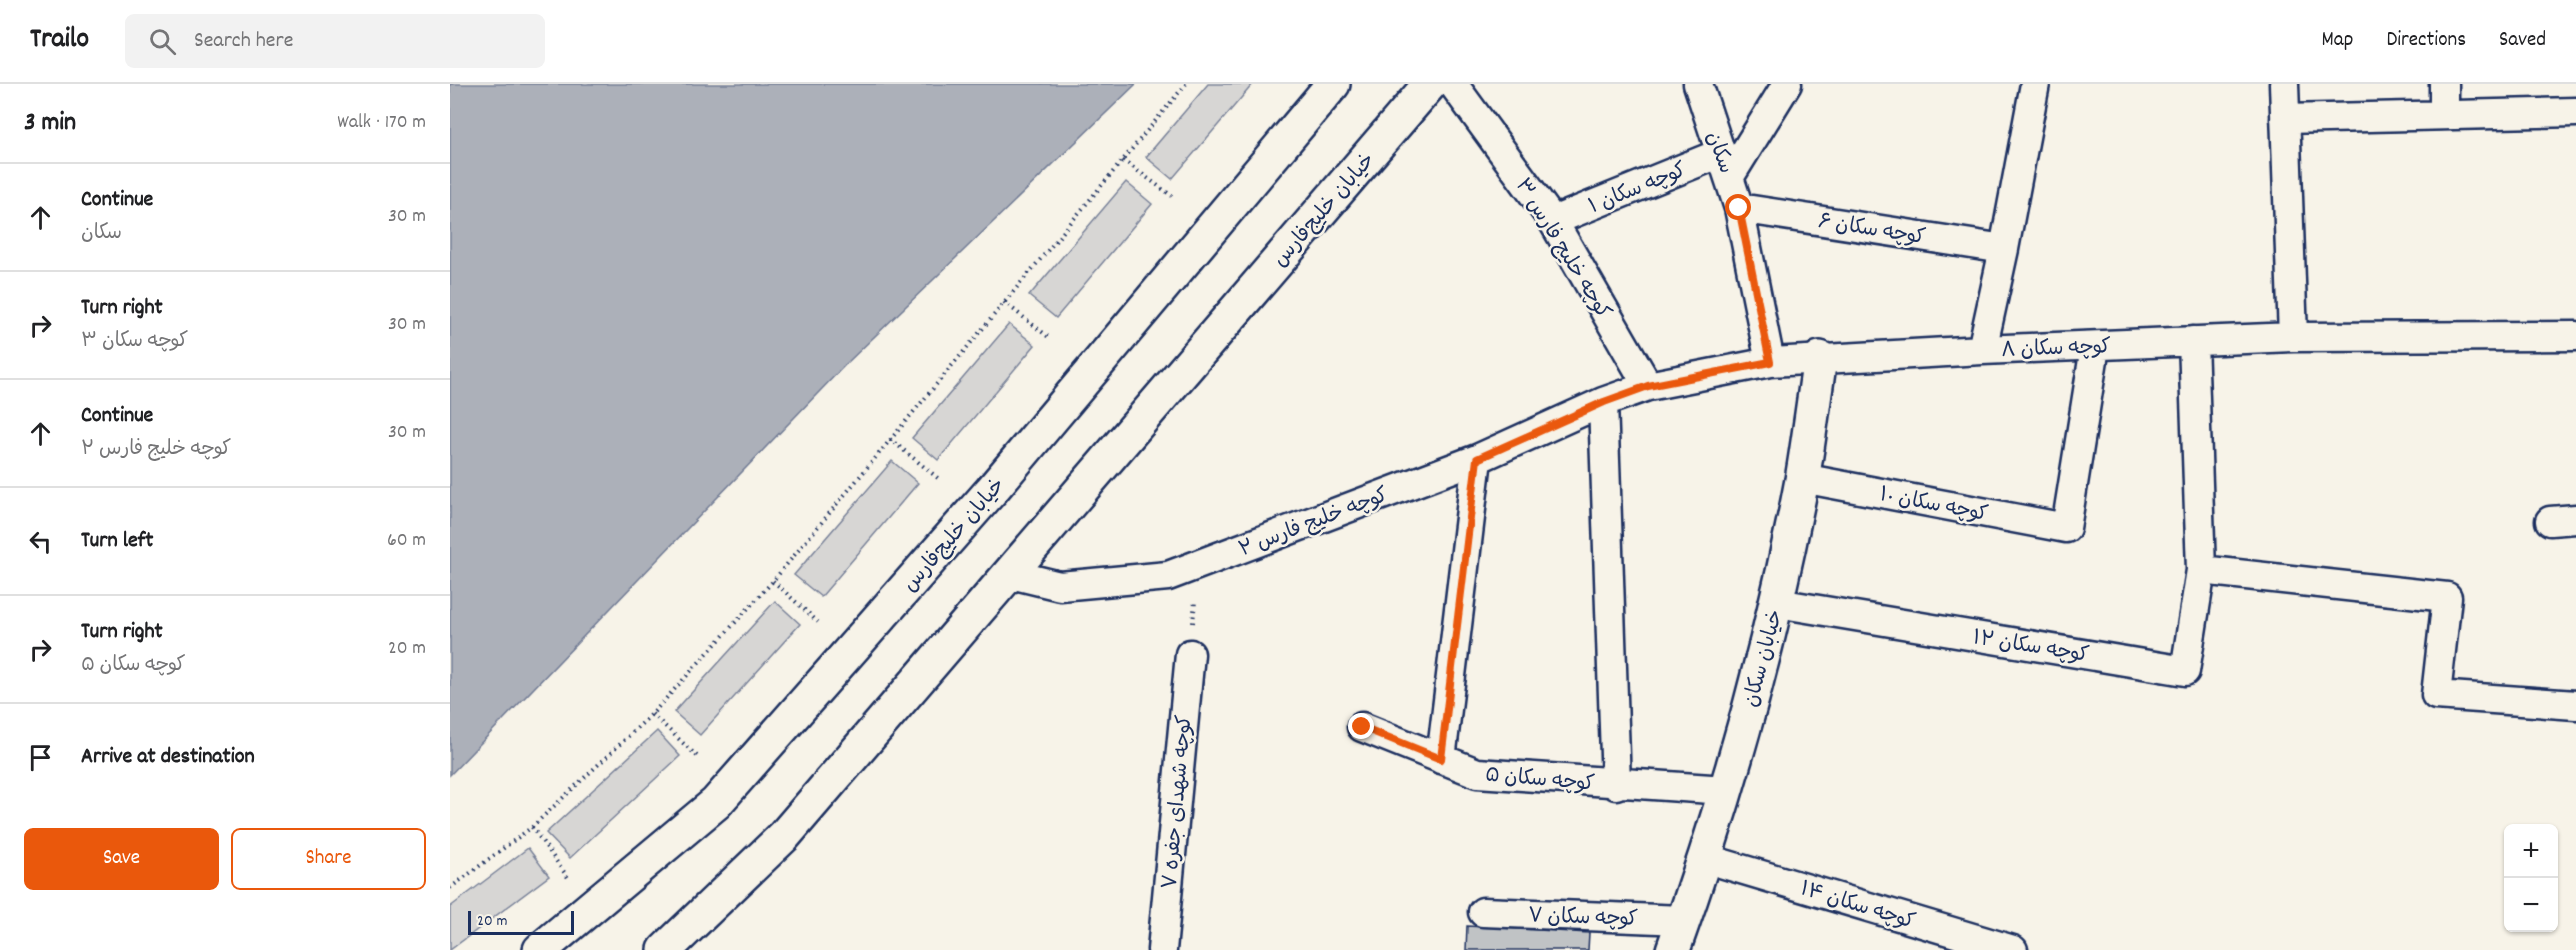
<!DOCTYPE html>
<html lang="en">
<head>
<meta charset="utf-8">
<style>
  :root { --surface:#fff; --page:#f2f2f2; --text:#202124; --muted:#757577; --line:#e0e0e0; --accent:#ea580c }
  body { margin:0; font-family:Dekko,"Playpen Sans Arabic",sans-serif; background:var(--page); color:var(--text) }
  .controls { position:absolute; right:18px; bottom:18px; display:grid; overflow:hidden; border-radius:9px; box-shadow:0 2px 4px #0004 }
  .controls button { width:54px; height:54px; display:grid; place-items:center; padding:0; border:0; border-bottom:2px solid var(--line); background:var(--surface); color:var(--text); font:30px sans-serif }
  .scale { position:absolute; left:18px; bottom:15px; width:106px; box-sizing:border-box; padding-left:6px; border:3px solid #1b2f5e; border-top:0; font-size:16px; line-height:21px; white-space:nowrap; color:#1b2f5e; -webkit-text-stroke:4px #f7f3e8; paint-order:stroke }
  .stop { position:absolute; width:18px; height:18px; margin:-14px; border:4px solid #ea580c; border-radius:50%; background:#fff }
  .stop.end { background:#ea580c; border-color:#fff; box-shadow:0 2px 6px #0008 }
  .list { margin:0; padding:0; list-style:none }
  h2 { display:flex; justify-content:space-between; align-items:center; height:78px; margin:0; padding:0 24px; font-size:26px }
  h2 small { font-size:20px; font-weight:400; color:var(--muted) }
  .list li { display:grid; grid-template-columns:39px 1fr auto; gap:18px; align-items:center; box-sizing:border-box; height:108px; padding:0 24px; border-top:2px solid var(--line) }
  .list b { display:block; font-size:22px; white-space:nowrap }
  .list p { margin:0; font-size:20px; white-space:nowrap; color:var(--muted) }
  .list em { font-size:20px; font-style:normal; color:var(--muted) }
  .actions { display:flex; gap:12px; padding:18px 24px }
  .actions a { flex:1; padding:14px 0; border:2px solid var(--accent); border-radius:9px; text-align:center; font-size:21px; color:var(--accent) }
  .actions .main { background:var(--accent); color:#fff }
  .icon { flex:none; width:33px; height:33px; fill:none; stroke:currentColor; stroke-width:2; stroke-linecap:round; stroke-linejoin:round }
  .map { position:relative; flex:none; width:2126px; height:866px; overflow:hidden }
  header { display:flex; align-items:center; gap:36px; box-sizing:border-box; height:84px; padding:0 30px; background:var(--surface); border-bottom:2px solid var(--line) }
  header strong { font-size:28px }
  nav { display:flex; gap:33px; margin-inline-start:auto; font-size:21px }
  .search { width:420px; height:54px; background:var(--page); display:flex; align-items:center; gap:15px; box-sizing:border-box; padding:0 21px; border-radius:9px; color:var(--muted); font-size:22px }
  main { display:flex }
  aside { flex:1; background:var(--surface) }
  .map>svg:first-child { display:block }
  .green { fill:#d7d6d4; stroke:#798299; stroke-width:1.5 }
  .water { fill:#acb0b9; stroke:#727c95; stroke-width:1.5 }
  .building { fill:#c0c3c5; stroke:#1b2f5e; stroke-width:1.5 }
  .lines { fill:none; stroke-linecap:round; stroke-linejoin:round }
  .minor-casing { stroke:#1b2f5e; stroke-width:33 }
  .tertiary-casing { stroke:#1b2f5e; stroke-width:38 }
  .primary-casing { stroke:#1b2f5e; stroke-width:38 }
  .path { stroke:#1b2f5e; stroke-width:4; stroke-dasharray:1.5 4.5; stroke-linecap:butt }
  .minor { stroke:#f7f3e8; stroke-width:28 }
  .tertiary { stroke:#f7f3e8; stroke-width:33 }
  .primary { stroke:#f7f3e8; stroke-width:33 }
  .route { stroke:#ea580c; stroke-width:8 }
  .labels { text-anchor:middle; stroke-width:5; stroke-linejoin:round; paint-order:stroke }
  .street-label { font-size:21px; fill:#1b2f5e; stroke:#f7f3e8 }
</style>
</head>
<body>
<header>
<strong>Trailo</strong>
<div class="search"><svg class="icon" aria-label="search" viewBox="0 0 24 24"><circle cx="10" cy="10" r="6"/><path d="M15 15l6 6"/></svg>Search here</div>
<nav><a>Map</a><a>Directions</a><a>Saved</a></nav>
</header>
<main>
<aside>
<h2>3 min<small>Walk · 170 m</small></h2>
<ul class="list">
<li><svg class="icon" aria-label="ahead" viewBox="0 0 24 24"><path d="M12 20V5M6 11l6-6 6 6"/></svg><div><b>Continue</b><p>سکان</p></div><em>30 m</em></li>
<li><svg class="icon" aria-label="right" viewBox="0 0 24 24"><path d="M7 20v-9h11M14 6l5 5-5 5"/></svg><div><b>Turn right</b><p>کوچه سکان ۳</p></div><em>30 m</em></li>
<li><svg class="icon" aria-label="ahead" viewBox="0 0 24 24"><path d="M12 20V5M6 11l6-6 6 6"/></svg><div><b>Continue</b><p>کوچه خلیج فارس ۲</p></div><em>30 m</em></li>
<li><svg class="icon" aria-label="left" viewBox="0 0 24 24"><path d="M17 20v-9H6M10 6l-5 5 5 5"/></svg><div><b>Turn left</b></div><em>60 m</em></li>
<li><svg class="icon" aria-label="right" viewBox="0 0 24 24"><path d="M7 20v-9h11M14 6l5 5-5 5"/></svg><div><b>Turn right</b><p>کوچه سکان ۵</p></div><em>20 m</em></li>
<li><svg class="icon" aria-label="arrive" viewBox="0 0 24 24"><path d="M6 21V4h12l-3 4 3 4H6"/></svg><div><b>Arrive at destination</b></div></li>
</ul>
<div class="actions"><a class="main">Save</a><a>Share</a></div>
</aside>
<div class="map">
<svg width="2126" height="866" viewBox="0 0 2126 866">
  <rect width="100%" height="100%" fill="#f7f3e8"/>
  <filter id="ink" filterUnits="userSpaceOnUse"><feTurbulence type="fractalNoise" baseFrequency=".0167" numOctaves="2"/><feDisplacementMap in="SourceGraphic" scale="12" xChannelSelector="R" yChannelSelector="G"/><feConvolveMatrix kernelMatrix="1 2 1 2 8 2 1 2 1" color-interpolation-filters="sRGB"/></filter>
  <g filter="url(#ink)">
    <path class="green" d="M758,0h45l-81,95 -26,-22z
      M676,98l26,22 -96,114 -27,-22z
      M559,240l26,21 -97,115 -26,-22z
      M442,377l26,22 -97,114 -27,-22z
      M325,517l25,23 -100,111 -26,-23z
      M207,647l23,25 -110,102 -24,-25z
      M78,764l21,28 -99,74v-43z"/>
    <path class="water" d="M0,0h686l-291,281 -395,410z"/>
    <path class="building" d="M1017,842l122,7 -1,17h-122z"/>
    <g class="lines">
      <defs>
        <path id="minor" d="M1003,0l100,137 95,165
          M1248,0l41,124 31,154
          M1834,0l9,253
          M1994,0v31
          M1835,35l291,-7
          M1280,92l57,-92
          M1289,124l265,41
          M1103,137l168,-68
          M1532,266l22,-101 31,-165
          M1153,318l13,383
          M1352,394l264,50 29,-181
          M2100,437l26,-2
          M1751,486l246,27 -11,98 140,10
          M561,490l49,12 108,-10 309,-117 126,-57 45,-16 122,-24 212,-12 311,-13 283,-1
          M1327,519l408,68 16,-101 -8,-229
          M912,643l115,46 249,17
          M991,675l36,-300
          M1254,774l309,92
          M1033,828l200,8
          M712,866l28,-296"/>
        <path id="tertiary" d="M1223,866c55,-153 99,-311 129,-470 7,-41 12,-82 18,-122"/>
        <path id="primary" d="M90,866l176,-147 275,-312 342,-407
          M215,866l119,-114 646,-752"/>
      </defs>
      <use href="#minor" class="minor-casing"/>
      <use href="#tertiary" class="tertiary-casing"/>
      <use href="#primary" class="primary-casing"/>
      <path class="path" d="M673,76l49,36
        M554,218l47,37
        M440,355l49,40
        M323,497l45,41
        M743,539l2,-22
        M202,630l46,43
        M82,743l37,52
        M0,804l82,-61 120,-113 121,-133 413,-497"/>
      <use href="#minor" class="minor"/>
      <use href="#tertiary" class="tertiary"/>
      <use href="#primary" class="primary"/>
    </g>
  </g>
  <g class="lines" filter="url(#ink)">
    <path class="route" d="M912,643l79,32 36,-300 127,-57 44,-16 122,-24 -31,-154"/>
  </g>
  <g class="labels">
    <g class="street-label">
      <text transform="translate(1271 68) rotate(70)" y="7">سکان</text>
      <text transform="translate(1187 103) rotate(-22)" y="7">کوچه سکان ۱</text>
      <text transform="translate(873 125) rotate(-49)" y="7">خیابان خلیج‌فارس</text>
      <text transform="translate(1422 144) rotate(9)" y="7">کوچه سکان ۶</text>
      <text transform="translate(1114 164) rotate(58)" y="7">کوچه خلیج فارس ۳</text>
      <text transform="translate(1606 263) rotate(-2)" y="7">کوچه سکان ۸</text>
      <text transform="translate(1484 419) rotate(11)" y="7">کوچه سکان ۱۰</text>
      <text transform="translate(863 437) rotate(-21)" y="7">کوچه خلیج فارس ۲</text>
      <text transform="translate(503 450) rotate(-49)" y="7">خیابان خلیج‌فارس</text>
      <text transform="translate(1581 561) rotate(9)" y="7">کوچه سکان ۱۲</text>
      <text transform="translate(1312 574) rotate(-75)" y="7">خیابان سکان</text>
      <text transform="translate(1090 694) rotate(5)" y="7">کوچه سکان ۵</text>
      <text transform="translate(726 718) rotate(-85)" y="7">کوچه شهدای جفره ۷</text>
      <text transform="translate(1408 820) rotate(17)" y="7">کوچه سکان ۱۴</text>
      <text transform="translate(1133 832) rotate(2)" y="7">کوچه سکان ۷</text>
    </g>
  </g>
</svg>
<div class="controls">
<button>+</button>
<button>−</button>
</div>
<div class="scale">20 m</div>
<div class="stop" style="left:1289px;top:124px"></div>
<div class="stop end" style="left:912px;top:643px"></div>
</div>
</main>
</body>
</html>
